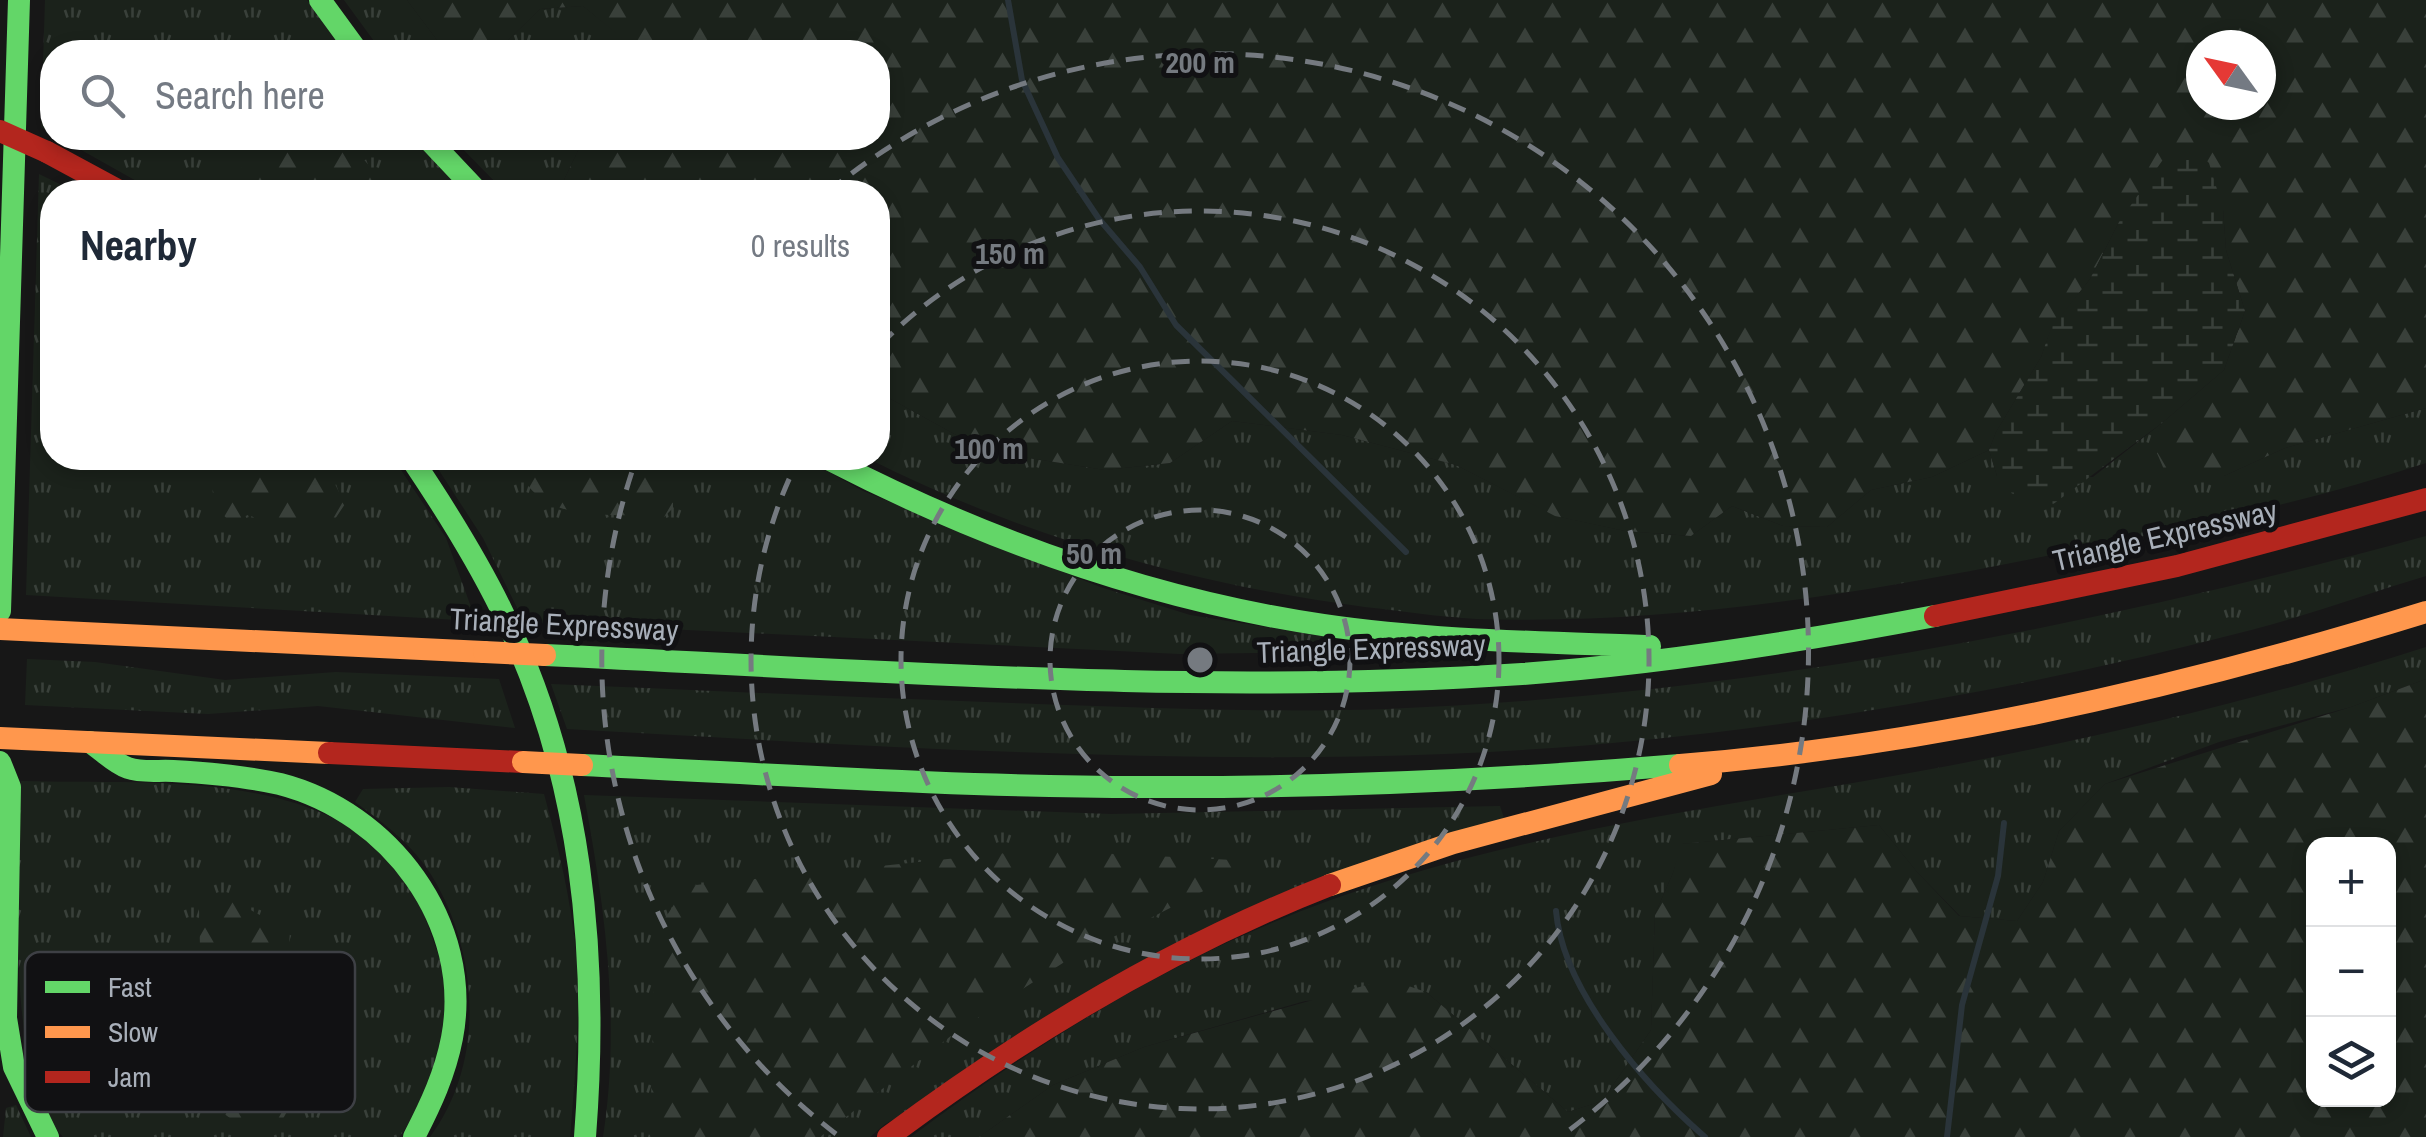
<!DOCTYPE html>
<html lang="en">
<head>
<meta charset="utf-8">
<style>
  :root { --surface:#fff; --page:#f2f2f3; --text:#1f2937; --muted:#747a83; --line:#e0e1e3 }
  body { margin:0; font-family:"Archivo Narrow",sans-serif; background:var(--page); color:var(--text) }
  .controls { position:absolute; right:30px; bottom:30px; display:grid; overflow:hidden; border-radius:20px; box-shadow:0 5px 15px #0003 }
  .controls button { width:90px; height:90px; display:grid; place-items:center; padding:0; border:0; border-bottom:2px solid var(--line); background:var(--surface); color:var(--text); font:50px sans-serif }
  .compass { position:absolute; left:2186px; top:30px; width:90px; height:90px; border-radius:50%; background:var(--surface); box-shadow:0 5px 15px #0003; rotate:303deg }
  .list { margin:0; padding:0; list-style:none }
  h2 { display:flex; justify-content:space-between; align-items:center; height:130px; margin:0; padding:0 40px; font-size:42px }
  h2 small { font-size:32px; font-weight:400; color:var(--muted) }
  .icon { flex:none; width:55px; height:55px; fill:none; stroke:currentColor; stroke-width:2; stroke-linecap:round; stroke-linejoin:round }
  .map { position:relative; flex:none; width:2426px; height:1137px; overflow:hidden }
  .search { position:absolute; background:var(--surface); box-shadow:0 5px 15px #0003; left:40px; top:40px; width:850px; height:110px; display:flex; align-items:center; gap:25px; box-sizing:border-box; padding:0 35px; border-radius:40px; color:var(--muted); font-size:38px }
  .panel { position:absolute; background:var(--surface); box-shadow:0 5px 15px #0003; left:40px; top:180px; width:850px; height:290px; border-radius:40px }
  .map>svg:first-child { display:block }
  .grass { fill:url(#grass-tufts) }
  .forest { fill:url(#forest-firs); fill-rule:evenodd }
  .wetland { fill:url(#wetland-marsh) }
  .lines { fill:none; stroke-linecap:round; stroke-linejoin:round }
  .stream { stroke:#2a343a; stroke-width:6 }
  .fast { stroke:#63d668; stroke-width:22 }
  .slow { stroke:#ff974d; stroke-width:22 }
  .jam { stroke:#b3261e; stroke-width:22 }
  .slow-bridge { stroke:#ff974d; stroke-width:22 }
  .jam-bridge { stroke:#b3261e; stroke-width:22 }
  .ring { fill:none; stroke:#757a80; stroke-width:5; stroke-dasharray:18 12 }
  .labels { text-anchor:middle; stroke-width:10; stroke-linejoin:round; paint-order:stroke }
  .street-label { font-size:30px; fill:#a8afb9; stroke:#111113 }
  .key { fill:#111113; stroke:#3e4045; stroke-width:2.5 }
  .key-label { font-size:28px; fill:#a8afb9 }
  .centre { fill:#757a80; stroke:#111113; stroke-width:5 }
  .ring-label { font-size:30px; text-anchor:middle; font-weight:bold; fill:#757a80; stroke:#111113; stroke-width:10; stroke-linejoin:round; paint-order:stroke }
</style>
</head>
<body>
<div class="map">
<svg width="2426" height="1137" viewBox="0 0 2426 1137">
  <defs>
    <pattern id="grass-tufts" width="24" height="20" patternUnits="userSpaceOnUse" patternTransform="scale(2.5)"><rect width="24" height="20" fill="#1b221b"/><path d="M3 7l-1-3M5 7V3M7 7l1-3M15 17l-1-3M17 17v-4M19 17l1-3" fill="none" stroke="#39403a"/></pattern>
    <pattern id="forest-firs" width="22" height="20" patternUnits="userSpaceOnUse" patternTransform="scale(2.5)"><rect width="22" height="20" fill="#1b221b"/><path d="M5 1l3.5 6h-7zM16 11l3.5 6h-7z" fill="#39403a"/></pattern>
    <pattern id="wetland-marsh" width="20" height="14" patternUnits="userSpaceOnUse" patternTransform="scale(2.5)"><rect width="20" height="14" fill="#1b221b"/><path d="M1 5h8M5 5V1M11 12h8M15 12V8" fill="none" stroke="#39403a"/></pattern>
  </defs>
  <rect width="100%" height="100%" fill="#171717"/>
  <path class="grass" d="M45,0h262l38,52h-293v82l-11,-7z
    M344,0h63l39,52h-64z
    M583,6l52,42 -3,4h-136l44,-43z
    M60,138h354l50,54h-308z
    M452,138h132l-21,44 11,10h-69z
    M39,174l37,18h-24v266h341l53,80 30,83 -450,-26z
    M878,392l80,44 71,22 76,12 65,-7 62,-42 110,14 114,30 100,51 69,15 66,5 41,-30 51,20 44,1 44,-37 61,-13 57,-27 8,26 96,1 69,-54 -8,21 70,32 61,-28 141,-40v55c-128,42 -259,69 -390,95 -184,37 -371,67 -559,61 -38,-2 -75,-8 -112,-12 -173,-23 -342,-70 -498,-149h11z
    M431,458h372l60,33 237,96 90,28 150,24v13l-160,2 -656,-32 -41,-84z
    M2426,536v40c-57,17 -114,38 -171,53 -264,69 -538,114 -811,125 -293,11 -585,-9 -877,-25l-16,-45c162,7 323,14 485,20 117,4 234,9 351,5 353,-14 699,-80 1039,-173z
    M2426,647v32l-75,28 -132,35 -114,42 -46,47 -16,51 -26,39 -57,-5 -43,-44 -38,-47 -197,19 -9,29 -18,41 -4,116 -49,71 -34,11 -142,-120 -121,9 -161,46 -91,38 -74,52h-68c100,-75 210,-146 324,-198 226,-103 472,-128 713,-173 162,-31 321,-69 478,-119z
    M27,659l68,3 130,18 111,-8 163,7 16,49 -197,-22 -110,8 -183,-9z
    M21,781c118,4 301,-15 380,93 19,25 28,54 38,83 19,58 -3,134 -40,180h-336c-61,-68 -43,-265 -42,-356z
    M449,787l95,7c14,52 27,105 32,159 5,61 -1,123 -6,184h-140c56,-75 49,-184 2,-261 -19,-31 -48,-53 -77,-74l8,-13z
    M584,795l527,19 389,-8 4,12 -142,44 -477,262 -15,13h-267c18,-114 2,-230 -19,-342z
    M16,1105l15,32h-28l3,-29z"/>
  <path class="forest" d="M407,0h2019v408l-141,40 -61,28 -58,-2 -13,-30 9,-21 62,-53 21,-59 -19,-61 -3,-41 -104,13 -29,57 -39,50 -10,28 -45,75 -7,18 -57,27 -61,13 -44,37 -44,-1 -51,-20 -41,30 -66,-5 -70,-15 -99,-51 -114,-30 -110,-14 -62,42 -65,7 -76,-12 -71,-22 -80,-44v-200h-304l-11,-10 21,-44h294v-86h-246l2,-4 -51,-42 -43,3 -44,43h-50zM2201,45h60v60h-60z
    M250,138h96l45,54h-133l-13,-7 -6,-30z
    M218,458h104l23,46 -10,15 -62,5 -25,-9 -17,7c-24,-18 -20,-38 -13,-64z
    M509,458h130l34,34v16l-9,9c-35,-3 -80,1 -112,-12 -20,-9 -32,-30 -43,-47z
    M2426,679v458h-1447l74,-52 91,-38 244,-68 38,13 142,120 34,-11 49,-71 4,-116 18,-41 8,-29 198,-19 38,47 42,44 58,5 26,-39 16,-51 46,-47 246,-77zM2314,844h74v256h-74z
    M1036,850l197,10 9,6 -15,13 -161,82 -110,71 -136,105h-170l4,-151 6,-60 26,-40z
    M233,900l57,32 -7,89 17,67 -21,38 -41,-2 -34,-25 -5,-190z"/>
  <path class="wetland" d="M2186,148l11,3 12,12 14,46 3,41 19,61 -21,59 -62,53 -114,85 -37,-15 -14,-17 -8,-26 7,-18 45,-75 10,-29 39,-49 29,-57 43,-61z"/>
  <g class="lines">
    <path class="stream" d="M1008,0l14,80 36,78 41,61 41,48 36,58 230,227
      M1556,911c7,81 89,174 149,226
      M1947,1137l15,-132 36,-129 6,-53"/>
    <path class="fast" d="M320,0l38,52
      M427,138l51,54
      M411,458c33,49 64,98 90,151 82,165 98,347 84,528
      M826,458c157,81 321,141 497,167 108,16 218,17 327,21
      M0,611l19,-611
      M545,655c325,15 652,41 977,19 138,-10 277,-32 413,-58
      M90,742c12,8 24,21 38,26 14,5 31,2 45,3 36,2 72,5 107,13 109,28 194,139 172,254 -7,36 -21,66 -38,99
      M0,762l10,25 -4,231 8,49 34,70
      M582,765c187,9 373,22 561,22 179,1 358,-7 537,-22"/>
    <path class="slow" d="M0,629l484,23
      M0,738l329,15
      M1680,765c253,-20 504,-78 746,-153
      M1330,885l123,-42 258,-69"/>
    <path class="jam" d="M47,152l74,40
      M1935,616l242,-50 249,-67
      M329,753l194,9
      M888,1137c137,-102 283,-190 442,-252"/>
    <path class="slow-bridge" d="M484,652l61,3
      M523,762l59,3"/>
    <path class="jam-bridge" d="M0,131l47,21"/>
  </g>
  <g class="ring">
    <circle cx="1200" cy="660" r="150"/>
    <circle cx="1200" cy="660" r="299"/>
    <path d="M880 345A449 449 0 1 1 798 460"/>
    <path d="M836 1134A598 598 0 0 1 636 460M828 192A598 598 0 1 1 1564 1134"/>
  </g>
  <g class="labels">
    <g class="street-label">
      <text transform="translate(2165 536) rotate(-13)" y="10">Triangle Expressway</text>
      <text transform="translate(564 625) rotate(3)" y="10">Triangle Expressway</text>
      <text transform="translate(1371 649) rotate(-2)" y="10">Triangle Expressway</text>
    </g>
  </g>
  <rect x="25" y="952" width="330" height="160" rx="15" class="key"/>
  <rect x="45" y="981" width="45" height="12" fill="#63d668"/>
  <rect x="45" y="1026" width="45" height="12" fill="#ff974d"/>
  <rect x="45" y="1071" width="45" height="12" fill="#b3261e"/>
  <g class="key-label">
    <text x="108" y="997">Fast</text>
    <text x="108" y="1042">Slow</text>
    <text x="108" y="1087">Jam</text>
  </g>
  <circle cx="1200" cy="660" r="15" class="centre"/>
  <g class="ring-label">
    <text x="1200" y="73">200 m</text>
    <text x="1010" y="264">150 m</text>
    <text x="989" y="459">100 m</text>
    <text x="1094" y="564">50 m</text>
  </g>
</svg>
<div class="controls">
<button>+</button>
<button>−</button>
<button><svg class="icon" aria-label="layers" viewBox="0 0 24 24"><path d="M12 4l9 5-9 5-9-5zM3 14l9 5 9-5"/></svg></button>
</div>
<svg class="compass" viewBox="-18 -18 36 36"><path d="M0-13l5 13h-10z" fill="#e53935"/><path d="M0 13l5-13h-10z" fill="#747a83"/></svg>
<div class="search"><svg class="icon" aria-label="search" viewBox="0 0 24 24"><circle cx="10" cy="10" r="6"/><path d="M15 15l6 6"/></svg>Search here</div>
<section class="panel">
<h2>Nearby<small>0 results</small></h2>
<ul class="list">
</ul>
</section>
</div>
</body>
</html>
